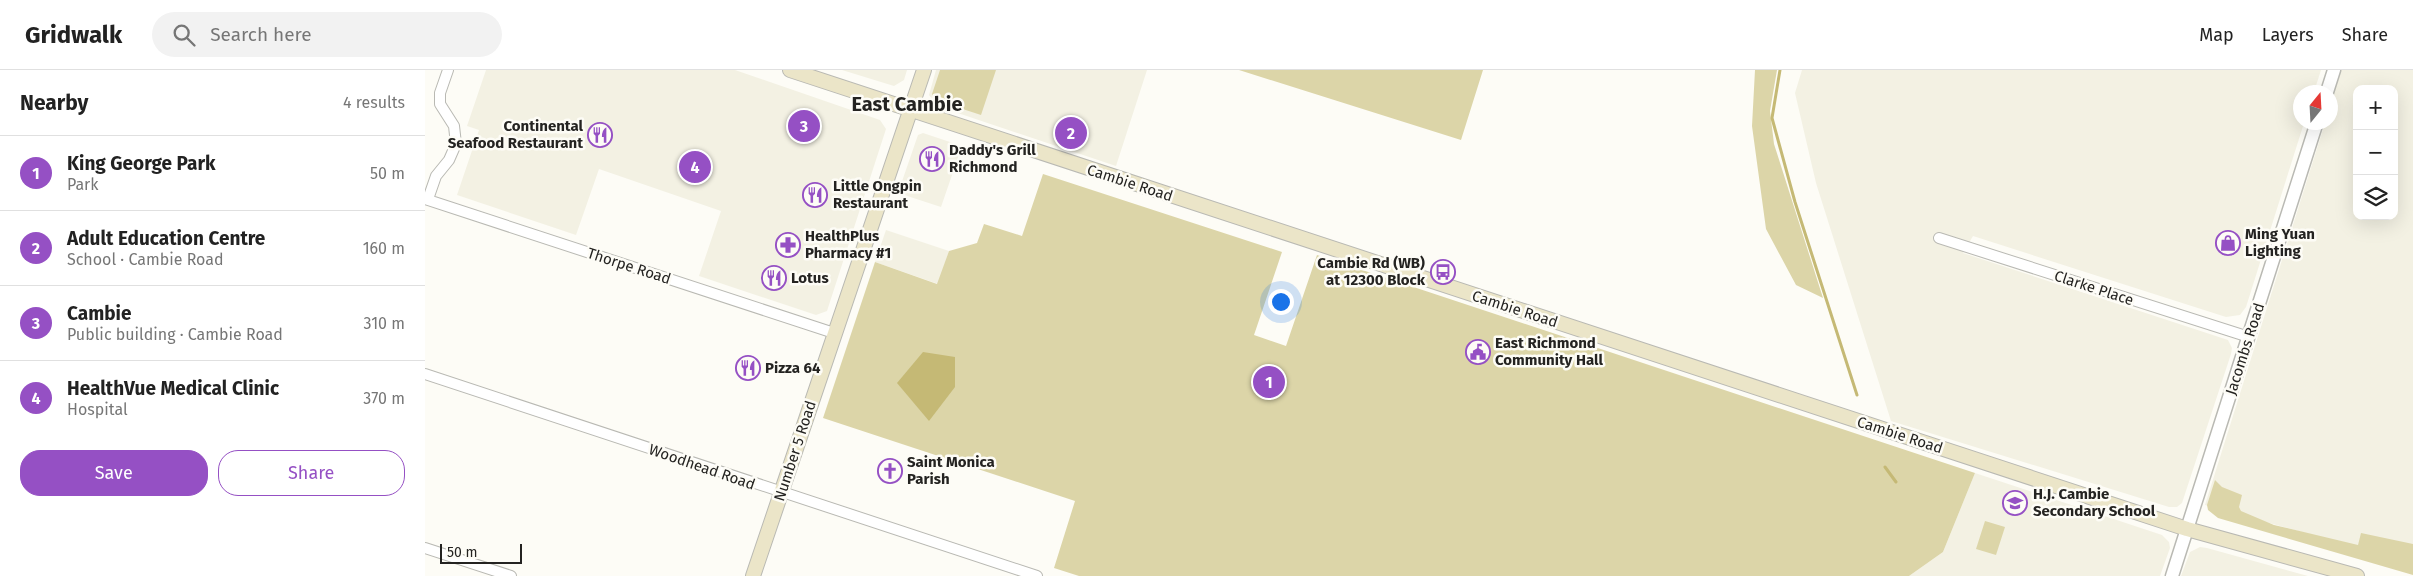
<!DOCTYPE html>
<html lang="en">
<head>
<meta charset="utf-8">
<style>
  :root { --surface:#fff; --page:#f2f2f2; --text:#222; --muted:#767676; --line:#e0e0e0; --accent:#9550c4 }
  body { margin:0; font-family:"Fira Sans",sans-serif; background:var(--page); color:var(--text) }
  .controls { position:absolute; right:15px; top:15px; display:grid; overflow:hidden; border-radius:10px; box-shadow:0 5px 20px #0002 }
  .controls button { width:45px; height:45px; display:grid; place-items:center; padding:0; border:0; border-bottom:1px solid var(--line); background:var(--surface); color:var(--text); font:25px sans-serif }
  .compass { position:absolute; left:1868px; top:15px; width:45px; height:45px; border-radius:50%; background:var(--surface); box-shadow:0 5px 20px #0002; rotate:18deg }
  .scale { position:absolute; left:15px; bottom:12px; width:82px; box-sizing:border-box; padding-left:5px; border:2px solid #242321; border-top:0; font-size:14px; line-height:18px; white-space:nowrap; color:#242321; -webkit-text-stroke:4px #fdfcf6; paint-order:stroke }
  .you { position:absolute; left:855px; top:231px; width:18px; height:18px; margin:-12px; border:4px solid #fff; border-radius:50%; background:#1a73e8; box-shadow:0 0 0 8px #1a73e833 }
  .badge { display:grid; place-items:center; width:32px; height:32px; border-radius:50%; background:var(--accent); color:#fff; font-size:16px; font-weight:700 }
  .pin { position:absolute; translate:-50% -50%; border:2px solid #fff; box-shadow:0 1px 5px #0006 }
  .list { margin:0; padding:0; list-style:none }
  h2 { display:flex; justify-content:space-between; align-items:center; height:65px; margin:0; padding:0 20px; font-size:21px }
  h2 small { font-size:16px; font-weight:400; color:var(--muted) }
  .list li { display:grid; grid-template-columns:32px 1fr auto; gap:15px; align-items:center; box-sizing:border-box; height:75px; padding:0 20px; border-top:1px solid var(--line) }
  .list b { display:block; font-size:19px; white-space:nowrap }
  .list p { margin:0; font-size:16px; white-space:nowrap; color:var(--muted) }
  .list em { font-size:16px; font-style:normal; color:var(--muted) }
  .actions { display:flex; gap:10px; padding:15px 20px }
  .actions a { flex:1; padding:11px 0; border:1px solid var(--accent); border-radius:20px; text-align:center; font-size:18px; color:var(--accent) }
  .actions .main { background:var(--accent); color:#fff }
  .icon { flex:none; width:28px; height:28px; fill:none; stroke:currentColor; stroke-width:2; stroke-linecap:round; stroke-linejoin:round }
  .map { position:relative; flex:none; width:1988px; height:506px; overflow:hidden }
  header { display:flex; align-items:center; gap:30px; box-sizing:border-box; height:70px; padding:0 25px; background:var(--surface); border-bottom:1px solid var(--line) }
  header strong { font-size:24px }
  nav { display:flex; gap:28px; margin-inline-start:auto; font-size:18px }
  .search { width:350px; height:45px; background:var(--page); display:flex; align-items:center; gap:12px; box-sizing:border-box; padding:0 18px; border-radius:28px; color:var(--muted); font-size:19px }
  main { display:flex }
  aside { flex:1; background:var(--surface) }
  .map>svg:first-child { display:block }
  .built { fill:#f3f1e3; fill-rule:evenodd }
  .green { fill:#dcd5a8 }
  .water { fill:#c5b975 }
  .lines { fill:none; stroke-linecap:round; stroke-linejoin:round }
  .stream { stroke:#c5b975; stroke-width:3 }
  .minor-casing { stroke:#b9b9b3; stroke-width:12 }
  .tertiary-casing { stroke:#b9b9b3; stroke-width:15 }
  .secondary-casing { stroke:#b9b9b3; stroke-width:16 }
  .minor { stroke:#fff; stroke-width:10 }
  .tertiary { stroke:#fff; stroke-width:12 }
  .secondary { stroke:#ebe5c8; stroke-width:14 }
  .labels { text-anchor:middle; stroke-width:5; stroke-linejoin:round; paint-order:stroke }
  .poi-label { font-size:15px; font-weight:bold; fill:#242321; stroke:#fdfcf6; text-anchor:start }
  .street-label { font-size:15px; fill:#242321; stroke:#fdfcf6 }
  .district-label { font-size:20px; font-weight:bold; fill:#242321; stroke:#fdfcf6 }
</style>
</head>
<body>
<header>
<strong>Gridwalk</strong>
<div class="search"><svg class="icon" aria-label="search" viewBox="0 0 24 24"><circle cx="10" cy="10" r="6"/><path d="M15 15l6 6"/></svg>Search here</div>
<nav><a>Map</a><a>Layers</a><a>Share</a></nav>
</header>
<main>
<aside>
<h2>Nearby<small>4 results</small></h2>
<ul class="list">
<li><span class="badge">1</span><div><b>King George Park</b><p>Park</p></div><em>50 m</em></li>
<li><span class="badge">2</span><div><b>Adult Education Centre</b><p>School · Cambie Road</p></div><em>160 m</em></li>
<li><span class="badge">3</span><div><b>Cambie</b><p>Public building · Cambie Road</p></div><em>310 m</em></li>
<li><span class="badge">4</span><div><b>HealthVue Medical Clinic</b><p>Hospital</p></div><em>370 m</em></li>
</ul>
<div class="actions"><a class="main">Save</a><a>Share</a></div>
</aside>
<div class="map">
<svg width="1988" height="506" viewBox="0 0 1988 506">
  <rect width="100%" height="100%" fill="#fdfcf6"/>
  <path class="built" d="M61,0h249l145,50 6,9 -59,182 -11,4 -117,-39 22,-65 -122,-42 -23,66 -119,-40 22,-65 -12,-4z
    M417,0h65l-3,10 -10,6z
    M511,0h211l-31,96 -179,-60 -8,-11z
    M1377,0h519l-7,22h-13v30l3,1 -58,184 -6,8 -14,2 -253,-81 -10,17 265,87 4,8 -1,6 -49,149 -5,4h-8l-278,-86 -75,-238 -21,-90z
    M1916,0h72v493l-208,-58 120,-382 6,-1v-19zM1932,19h37v127h-37z
    M498,63l39,13 -21,61 -43,-14 20,-58z
    M461,160l63,21 -11,33 -63,-22z
    M1550,403l187,62 7,7 1,6 -10,28h-251l34,-24z
    M1775,477l7,1 101,28h-127l9,-24z"/>
  <path class="green" d="M515,0h56l-15,45 -46,-15 -3,-6z
    M814,0h244l-22,70z
    M1330,0h22l-7,41 4,33 49,154 -27,-13 -30,-56 -14,-103z
    M618,104l239,78 -28,83 32,11 31,-91 658,218 -32,79 -34,24h-830l-25,-8 21,-67 -252,-83 52,-156 62,22 12,-33 28,-8 7,-19 38,12z
    M1790,410l7,7 20,8 -3,12 2,4 33,14 84,20 3,-12 52,11v31l-195,-57 -10,-8 -1,-5z
    M1560,451l20,6 -9,28 -20,-6z"/>
  <path class="water" d="M498,282l32,5v30l-26,34 -32,-38z"/>
  <g class="lines">
    <path class="stream" d="M1355,0l-8,48 23,84 62,193
      M1460,397l11,15"/>
    <defs>
      <path id="minor" d="M0,129l409,134
        M3,129l8,-23 13,-16 7,-16 -2,-18 -14,-22v-11l8,-23
        M1514,168l310,99
        M0,304l612,202
        M0,478l86,28"/>
      <path id="tertiary" d="M1902,22l7,-22
        M1747,506l145,-454"/>
      <path id="secondary" d="M365,0l1397,459 170,47
        M328,506l171,-506"/>
    </defs>
    <use href="#minor" class="minor-casing"/>
    <use href="#tertiary" class="tertiary-casing"/>
    <use href="#secondary" class="secondary-casing"/>
    <use href="#minor" class="minor"/>
    <use href="#tertiary" class="tertiary"/>
    <use href="#secondary" class="secondary"/>
  </g>
  <defs>
    <symbol id="restaurant-ring" viewBox="-11 -11 22 22"><circle r="9.5" fill="#fdfcf6" stroke="#9550c4" stroke-width="1.5"/><path d="M-5-6h1v4h1v-4h1v4h1v-4h1v5L-1.5 .5V6h-2V.5L-5-1ZM5-6V6H3V1.5H1.5Q1.5-4 5-6Z" fill="#9550c4"/></symbol>
    <symbol id="shop-ring" viewBox="-11 -11 22 22"><circle r="9.5" fill="#fdfcf6" stroke="#9550c4" stroke-width="1.5"/><path d="M-5-2.5h2.3a2.7 3.5 0 0 1 5.4 0H5L5.5 6h-11ZM-1.5-2.5h3a1.5 2.3 0 0 0-3 0Z" fill="#9550c4"/></symbol>
    <symbol id="pharmacy-ring" viewBox="-11 -11 22 22"><circle r="9.5" fill="#fdfcf6" stroke="#9550c4" stroke-width="1.5"/><path d="M-2-6h4v4h4v4h-4v4h-4v-4h-4v-4h4Z" fill="#9550c4"/></symbol>
    <symbol id="bus-ring" viewBox="-11 -11 22 22"><circle r="9.5" fill="#fdfcf6" stroke="#9550c4" stroke-width="1.5"/><path d="M-5-6H5V4H4V6H2V4H-2V6H-4V4H-5ZM-3.5-4V0h7V-4ZM-3.5 1.2v1.5H-2V1.2ZM2 1.2v1.5H3.5V1.2Z" fill="#9550c4"/></symbol>
    <symbol id="civic-ring" viewBox="-11 -11 22 22"><circle r="9.5" fill="#fdfcf6" stroke="#9550c4" stroke-width="1.5"/><path d="M-.6-6.5H3V-4.5H.6V-3L4-1V1h2V6H-6V1h2V-1L-.6-3ZM-1.2 2.5V6h2.4V2.5Z" fill="#9550c4"/></symbol>
    <symbol id="church-ring" viewBox="-11 -11 22 22"><circle r="9.5" fill="#fdfcf6" stroke="#9550c4" stroke-width="1.5"/><path d="M-1.2-6h2.4v3.5h3.3v2.4h-3.3V6h-2.4V-.1h-3.3v-2.4h3.3Z" fill="#9550c4"/></symbol>
    <symbol id="school-ring" viewBox="-11 -11 22 22"><circle r="9.5" fill="#fdfcf6" stroke="#9550c4" stroke-width="1.5"/><path d="M0-5L7-2L0 1L-7-2ZM-4 1L0 2.5L4 1V4Q0 6-4 4Z" fill="#9550c4"/></symbol>
  </defs>
  <g fill-rule="evenodd">
    <use href="#restaurant-ring" x="161" y="51" width="28" height="28"/>
    <use href="#restaurant-ring" x="493" y="75" width="28" height="28"/>
    <use href="#restaurant-ring" x="376" y="111" width="28" height="28"/>
    <use href="#shop-ring" x="1789" y="159" width="28" height="28"/>
    <use href="#pharmacy-ring" x="349" y="161" width="28" height="28"/>
    <use href="#bus-ring" x="1004" y="188" width="28" height="28"/>
    <use href="#restaurant-ring" x="335" y="194" width="28" height="28"/>
    <use href="#civic-ring" x="1039" y="268" width="28" height="28"/>
    <use href="#restaurant-ring" x="309" y="284" width="28" height="28"/>
    <use href="#church-ring" x="451" y="387" width="28" height="28"/>
    <use href="#school-ring" x="1576" y="419" width="28" height="28"/>
  </g>
  <g class="labels">
    <g class="poi-label">
      <text x="158" y="61" text-anchor="end">Continental<tspan x="158" dy="17">Seafood Restaurant</tspan></text>
      <text x="524" y="85">Daddy's Grill<tspan x="524" dy="17">Richmond</tspan></text>
      <text x="408" y="121">Little Ongpin<tspan x="408" dy="17">Restaurant</tspan></text>
      <text x="1820" y="169">Ming Yuan<tspan x="1820" dy="17">Lighting</tspan></text>
      <text x="380" y="171">HealthPlus<tspan x="380" dy="17">Pharmacy #1</tspan></text>
      <text x="1000" y="198" text-anchor="end">Cambie Rd (WB)<tspan x="1000" dy="17">at 12300 Block</tspan></text>
      <text x="366" y="213">Lotus</text>
      <text x="1070" y="278">East Richmond<tspan x="1070" dy="17">Community Hall</tspan></text>
      <text x="340" y="303">Pizza 64</text>
      <text x="482" y="397">Saint Monica<tspan x="482" dy="17">Parish</tspan></text>
      <text x="1608" y="429">H.J. Cambie<tspan x="1608" dy="17">Secondary School</tspan></text>
    </g>
    <g class="street-label">
      <text transform="translate(705 113) rotate(18)" y="5">Cambie Road</text>
      <text transform="translate(204 196) rotate(18)" y="5">Thorpe Road</text>
      <text transform="translate(1669 218) rotate(18)" y="5">Clarke Place</text>
      <text transform="translate(1090 239) rotate(18)" y="5">Cambie Road</text>
      <text transform="translate(1820 279) rotate(-72)" y="5">Jacombs Road</text>
      <text transform="translate(1475 365) rotate(18)" y="5">Cambie Road</text>
      <text transform="translate(370 381) rotate(-72)" y="5">Number 5 Road</text>
      <text transform="translate(277 397) rotate(19)" y="5">Woodhead Road</text>
    </g>
    <g class="district-label">
      <text x="482" y="41">East Cambie</text>
    </g>
  </g>
</svg>
<div class="controls">
<button>+</button>
<button>−</button>
<button><svg class="icon" aria-label="layers" viewBox="0 0 24 24"><path d="M12 4l9 5-9 5-9-5zM3 14l9 5 9-5"/></svg></button>
</div>
<svg class="compass" viewBox="-18 -18 36 36"><path d="M0-13l5 13h-10z" fill="#e53935"/><path d="M0 13l5-13h-10z" fill="#767676"/></svg>
<div class="scale">50 m</div>
<div class="you"></div>
<div class="pin badge" style="left:844px;top:312px">1</div>
<div class="pin badge" style="left:646px;top:63px">2</div>
<div class="pin badge" style="left:379px;top:56px">3</div>
<div class="pin badge" style="left:270px;top:97px">4</div>
</div>
</main>
</body>
</html>
